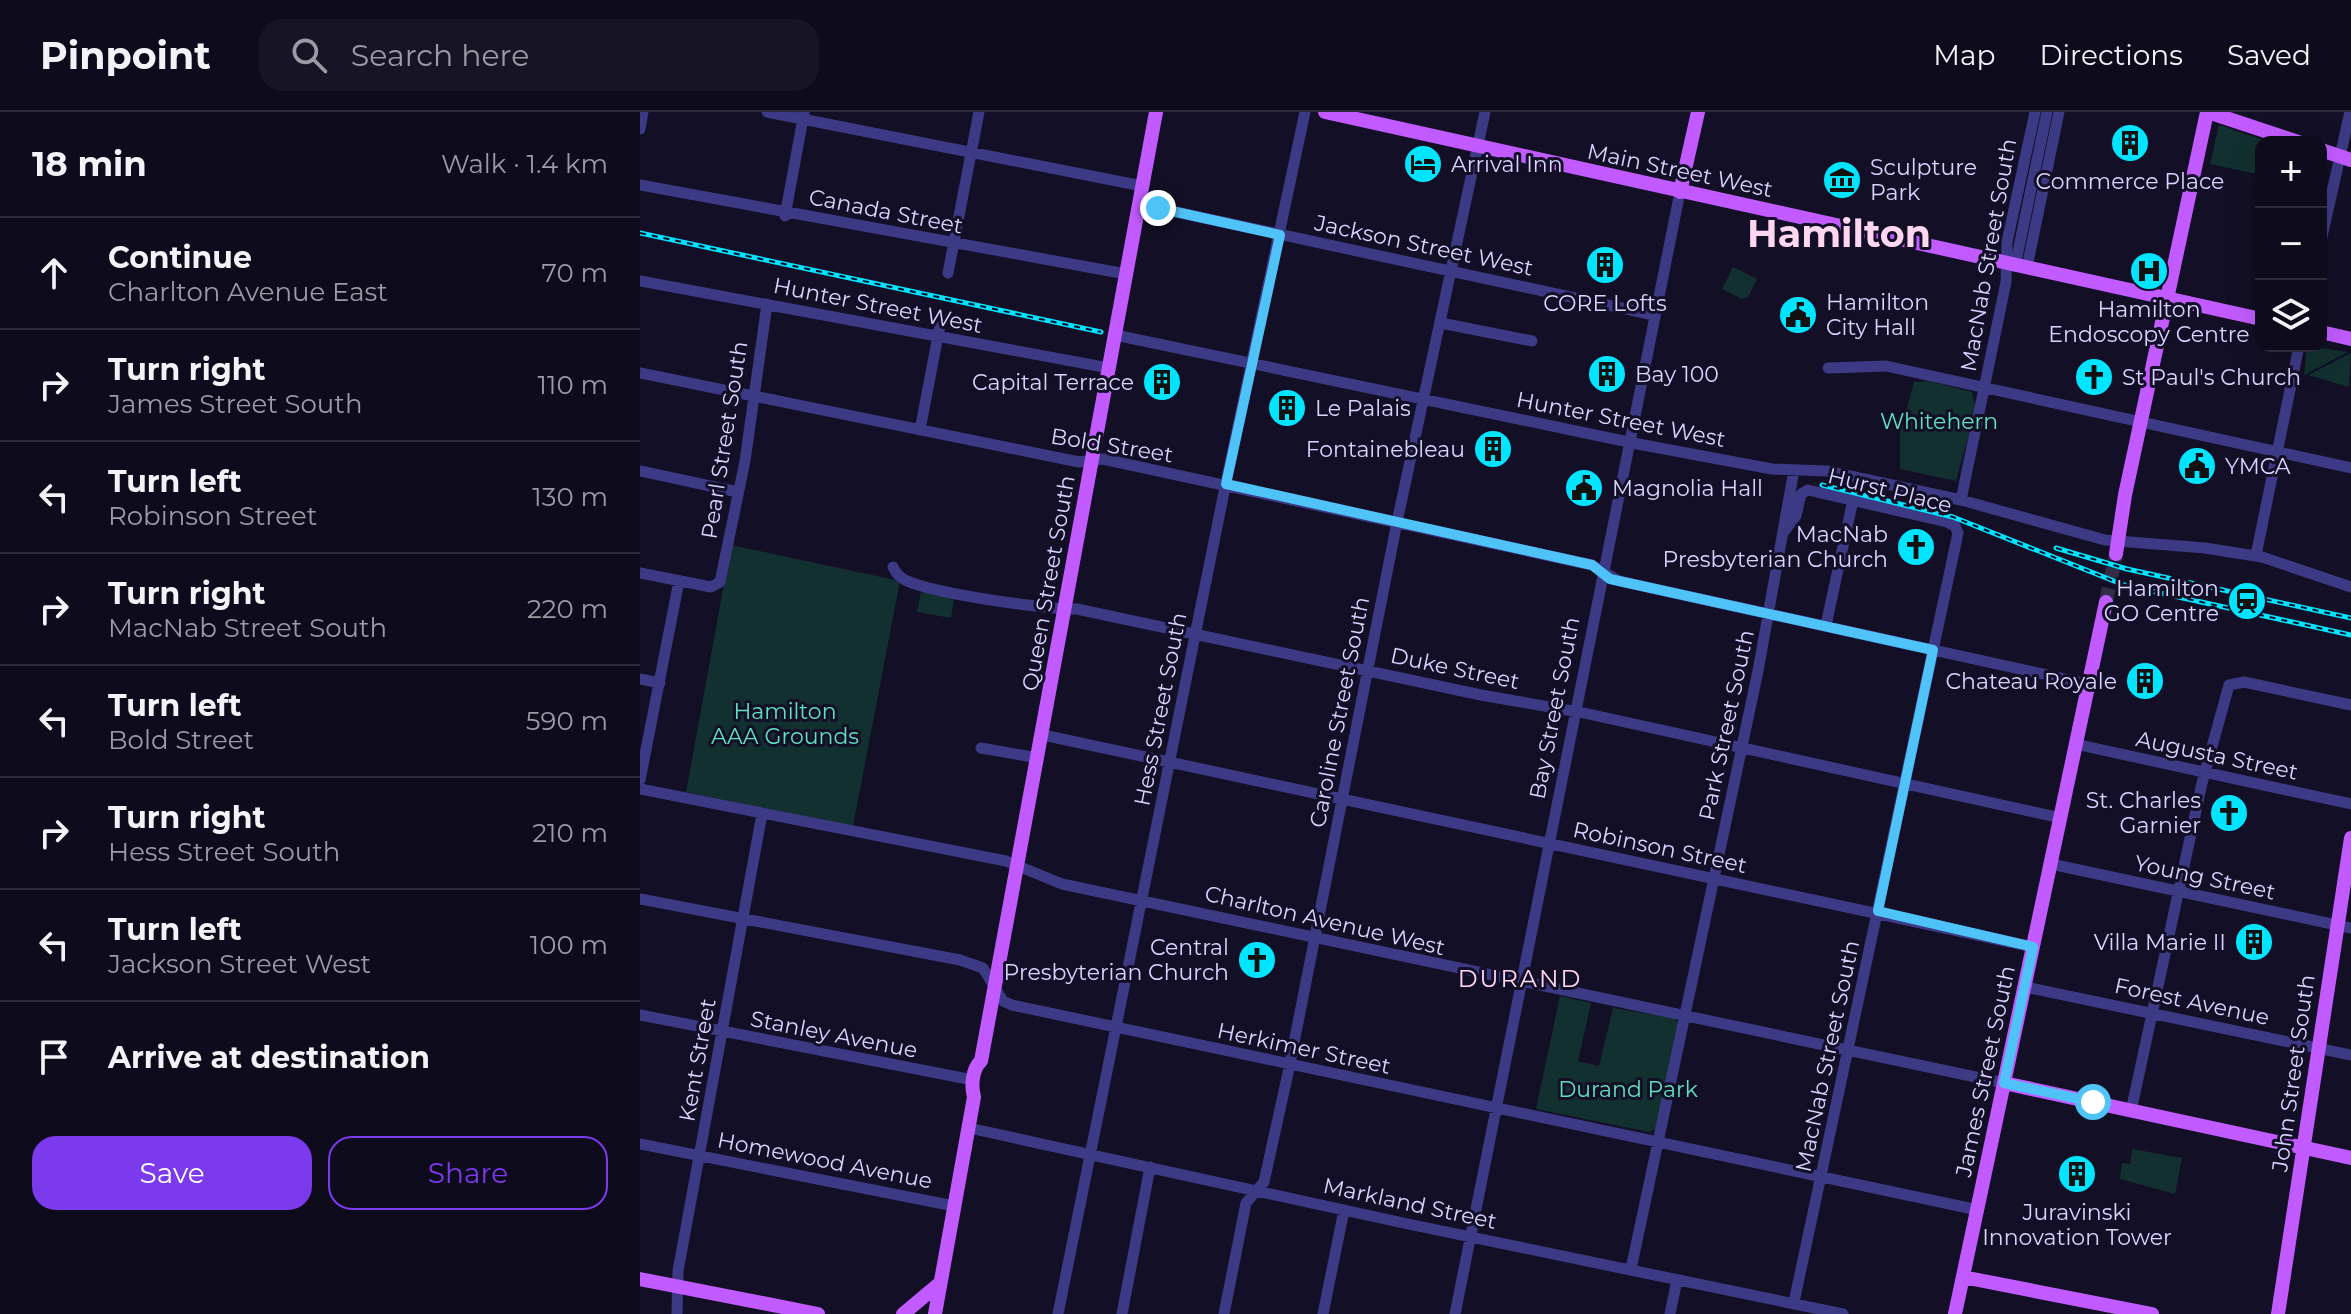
<!DOCTYPE html>
<html lang="en">
<head>
<meta charset="utf-8">
<style>
  :root { --surface:#0e0b1c; --page:#171425; --text:#f1f3f6; --muted:#9b9ba3; --line:#2e2b3b; --accent:#7c3aed }
  body { margin:0; font-family:Montserrat,sans-serif; background:var(--page); color:var(--text) }
  .controls { position:absolute; right:24px; top:24px; display:grid; overflow:hidden; border-radius:16px; box-shadow:0 8px 32px #0002 }
  .controls button { width:72px; height:72px; display:grid; place-items:center; padding:0; border:0; border-bottom:2px solid var(--line); background:var(--surface); color:var(--text); font:40px sans-serif }
  .stop { position:absolute; width:24px; height:24px; margin:-18px; border:6px solid #4fc3f7; border-radius:50%; background:#fff }
  .stop.end { background:#4fc3f7; border-color:#fff; box-shadow:0 2px 8px #0008 }
  .list { margin:0; padding:0; list-style:none }
  h2 { display:flex; justify-content:space-between; align-items:center; height:104px; margin:0; padding:0 32px; font-size:34px }
  h2 small { font-size:26px; font-weight:400; color:var(--muted) }
  .list li { display:grid; grid-template-columns:52px 1fr auto; gap:24px; align-items:center; box-sizing:border-box; height:112px; padding:0 32px; border-top:2px solid var(--line) }
  .list b { display:block; font-size:30px; white-space:nowrap }
  .list p { margin:0; font-size:26px; white-space:nowrap; color:var(--muted) }
  .list em { font-size:26px; font-style:normal; color:var(--muted) }
  .actions { display:flex; gap:16px; padding:24px 32px }
  .actions a { flex:1; padding:18px 0; border:2px solid var(--accent); border-radius:24px; text-align:center; font-size:28px; color:var(--accent) }
  .actions .main { background:var(--accent); color:#fff }
  .icon { flex:none; width:44px; height:44px; fill:none; stroke:currentColor; stroke-width:2; stroke-linecap:round; stroke-linejoin:round }
  .map { position:relative; flex:none; width:1711px; height:1202px; overflow:hidden }
  header { display:flex; align-items:center; gap:48px; box-sizing:border-box; height:112px; padding:0 40px; background:var(--surface); border-bottom:2px solid var(--line) }
  header strong { font-size:38px }
  nav { display:flex; gap:44px; margin-inline-start:auto; font-size:28px }
  .search { width:560px; height:72px; background:var(--page); display:flex; align-items:center; gap:20px; box-sizing:border-box; padding:0 28px; border-radius:24px; color:var(--muted); font-size:30px }
  main { display:flex }
  aside { flex:1; background:var(--surface) }
  .map>svg:first-child { display:block }
  .green { fill:#12302f }
  .lines { fill:none; stroke-linecap:round; stroke-linejoin:round }
  .major-tunnel { stroke:#312d47; stroke-width:14; stroke-dasharray:14 7; stroke-linecap:butt }
  .minor { stroke:#3d3a85; stroke-width:11 }
  .major { stroke:#c25bff; stroke-width:14 }
  .rail-casing { stroke:#00e5ff; stroke-width:5 }
  .rail { stroke:#130f26; stroke-width:2; stroke-dasharray:6; stroke-linecap:butt }
  .route { stroke:#4fc3f7; stroke-width:10 }
  .labels { text-anchor:middle; stroke-width:6; stroke-linejoin:round; paint-order:stroke }
  .poi-label { font-size:22px; fill:#d9d4ff; stroke:#130f26; text-anchor:start }
  .street-label { font-size:22px; fill:#d9d4ff; stroke:#130f26 }
  .park-label { font-size:22px; fill:#5fe0c0; stroke:#130f26 }
  .neighbourhood-label { font-size:24px; letter-spacing:2px; fill:#ffd6f0; stroke:#130f26 }
  .town-label { font-size:38px; font-weight:bold; fill:#ffd6f0; stroke:#130f26 }
</style>
</head>
<body>
<header>
<strong>Pinpoint</strong>
<div class="search"><svg class="icon" aria-label="search" viewBox="0 0 24 24"><circle cx="10" cy="10" r="6"/><path d="M15 15l6 6"/></svg>Search here</div>
<nav><a>Map</a><a>Directions</a><a>Saved</a></nav>
</header>
<main>
<aside>
<h2>18 min<small>Walk · 1.4 km</small></h2>
<ul class="list">
<li><svg class="icon" aria-label="ahead" viewBox="0 0 24 24"><path d="M12 20V5M6 11l6-6 6 6"/></svg><div><b>Continue</b><p>Charlton Avenue East</p></div><em>70 m</em></li>
<li><svg class="icon" aria-label="right" viewBox="0 0 24 24"><path d="M7 20v-9h11M14 6l5 5-5 5"/></svg><div><b>Turn right</b><p>James Street South</p></div><em>110 m</em></li>
<li><svg class="icon" aria-label="left" viewBox="0 0 24 24"><path d="M17 20v-9H6M10 6l-5 5 5 5"/></svg><div><b>Turn left</b><p>Robinson Street</p></div><em>130 m</em></li>
<li><svg class="icon" aria-label="right" viewBox="0 0 24 24"><path d="M7 20v-9h11M14 6l5 5-5 5"/></svg><div><b>Turn right</b><p>MacNab Street South</p></div><em>220 m</em></li>
<li><svg class="icon" aria-label="left" viewBox="0 0 24 24"><path d="M17 20v-9H6M10 6l-5 5 5 5"/></svg><div><b>Turn left</b><p>Bold Street</p></div><em>590 m</em></li>
<li><svg class="icon" aria-label="right" viewBox="0 0 24 24"><path d="M7 20v-9h11M14 6l5 5-5 5"/></svg><div><b>Turn right</b><p>Hess Street South</p></div><em>210 m</em></li>
<li><svg class="icon" aria-label="left" viewBox="0 0 24 24"><path d="M17 20v-9H6M10 6l-5 5 5 5"/></svg><div><b>Turn left</b><p>Jackson Street West</p></div><em>100 m</em></li>
<li><svg class="icon" aria-label="arrive" viewBox="0 0 24 24"><path d="M6 21V4h12l-3 4 3 4H6"/></svg><div><b>Arrive at destination</b></div></li>
</ul>
<div class="actions"><a class="main">Save</a><a>Share</a></div>
</aside>
<div class="map">
<svg width="1711" height="1202" viewBox="0 0 1711 1202">
  <rect width="100%" height="100%" fill="#130f26"/>
  <path class="green" d="M1579,13l51,17h-9v33l-51,-11z
    M1093,155l24,12 -9,18 -6,2 -20,-10z
    M1667,234l41,6 -44,23z
    M1711,241l-2,34 -41,-12z
    M1289,269l43,11 4,16 -20,73 -56,-12v-36l14,-51z
    M91,433l169,36 -47,245 -167,-34z
    M281,480l33,6 -3,20 -34,-6z
    M920,884l31,7 -13,58 21,5 14,-58 60,10 5,4 -21,107 -8,3 -113,-23z
    M1492,1037l50,9 -7,36 -55,-15 2,-16 8,1z"/>
  <g class="lines">
    <path class="major-tunnel" d="M1466,490l10,-48"/>
    <path class="minor" d="M127,0l375,74
      M0,17l3,-17
      M0,73l486,89
      M499,92l515,111
      M145,104l19,-103
      M1681,129l29,-129
      M1375,154l32,-154
      M1387,155l32,-155
      M308,161l31,-161
      M0,169l469,87
      M801,211l91,18
      M475,223l523,109 134,25 55,2 134,29 144,40 100,8 57,9 89,30
      M1188,256l58,-2 465,102
      M0,261l439,89 24,-3 489,106 27,16 469,103
      M280,318l21,-110
      M0,359l98,21
      M1321,388l45,-218 1,-40 28,-130
      M1143,421l13,-17 5,-22 7,-4 139,32 8,4 3,7 -164,769
      M1616,443l43,-209
      M253,455c3,6 6,10 12,13 29,14 139,29 172,29l404,86 103,18 477,105
      M0,461l71,14 9,-5 25,-121 22,-157
      M1186,513l27,-125
      M0,567l20,4
      M403,623l990,212
      M1435,632l276,60
      M341,636l57,10
      M0,668l39,-199
      M0,677l366,72 56,23 942,199
      M1411,752l300,64
      M0,787l320,61 23,8 20,33 9,4 966,205
      M1385,875l326,68
      M0,903l333,65
      M1491,999l71,-328 27,-98 15,-3 107,23
      M329,1016l439,96 435,90
      M0,1032l314,62
      M991,1157l127,-598 36,-201
      M37,1202l1,-43 84,-457
      M418,1202l166,-822 81,-380
      M482,1202l28,-147
      M584,1202l22,-111 18,-21 24,-109 109,-551 88,-410
      M683,1202l21,-104
      M815,1202l225,-1122
      M1030,1202l7,-34"/>
    <path class="major" d="M685,0l936,207
      M1568,0l90,30
      M1681,38l30,10
      M1040,80l18,-80
      M1681,220l30,7
      M1476,442l9,-59 82,-383
      M1364,971l347,75
      M1323,1165l189,37
      M0,1167l178,35
      M263,1202l37,-31
      M295,1202l39,-217c-3,-11 -2,-28 7,-36l175,-949
      M1315,1202l151,-712
      M1638,1202l73,-476"/>
    <defs>
      <path id="rail" d="M0,121l461,99
        M1182,373l131,32 171,68 227,50
        M1416,436l71,21 224,49"/>
    </defs>
    <use href="#rail" class="rail-casing"/>
    <use href="#rail" class="rail"/>
  </g>
  <g class="lines">
    <path class="route" d="M518,96l122,27 -54,249 366,81 18,14 323,71 -55,261 155,36 -29,136 89,19"/>
  </g>
  <defs>
    <symbol id="building-disc" viewBox="-11 -11 22 22"><circle r="9.5" fill="#00e5ff" stroke="#130f26"/><path d="M-4-6H4V6H1V3H-1V6H-4ZM-2.5-4.3h1.7v1.8h-1.7ZM.8-4.3h1.7v1.8H.8ZM-2.5-1h1.7V.8h-1.7ZM.8-1h1.7V.8H.8Z" fill="#111"/></symbol>
    <symbol id="hotel-disc" viewBox="-11 -11 22 22"><circle r="9.5" fill="#00e5ff" stroke="#130f26"/><path d="M-6-4.5h1.5V1H6V5H4.5V3h-9V5H-6ZM-4 0a1.8 1.8 0 1 1 3.6 0ZM.5 0V-2.5h3Q6-2.5 6 0Z" fill="#111"/></symbol>
    <symbol id="museum-disc" viewBox="-11 -11 22 22"><circle r="9.5" fill="#00e5ff" stroke="#130f26"/><path d="M0-6L6-3V-2H-6V-3ZM-5-1h2V3h-2ZM-1-1h2V3h-2ZM3-1h2V3H3ZM-6 4H6V6H-6Z" fill="#111"/></symbol>
    <symbol id="hospital-disc" viewBox="-11 -11 22 22"><circle r="9.5" fill="#00e5ff" stroke="#130f26"/><path d="M-5-5h3v3.5h4V-5h3V5h-3V1.5h-4V5h-3Z" fill="#111"/></symbol>
    <symbol id="civic-disc" viewBox="-11 -11 22 22"><circle r="9.5" fill="#00e5ff" stroke="#130f26"/><path d="M-.6-6.5H3V-4.5H.6V-3L4-1V1h2V6H-6V1h2V-1L-.6-3ZM-1.2 2.5V6h2.4V2.5Z" fill="#111"/></symbol>
    <symbol id="church-disc" viewBox="-11 -11 22 22"><circle r="9.5" fill="#00e5ff" stroke="#130f26"/><path d="M-1.2-6h2.4v3.5h3.3v2.4h-3.3V6h-2.4V-.1h-3.3v-2.4h3.3Z" fill="#111"/></symbol>
    <symbol id="station-disc" viewBox="-11 -11 22 22"><circle r="9.5" fill="#00e5ff" stroke="#130f26"/><path d="M-3-6H3Q5-6 5-4V2Q5 4 3 4L4.5 6H3L1.5 4h-3L-3 6H-4.5L-3 4Q-5 4-5 2V-4Q-5-6-3-6ZM-3.5-4v3h7v-3ZM-3.5 1v1.5H-2V1ZM2 1v1.5H3.5V1Z" fill="#111"/></symbol>
  </defs>
  <g fill-rule="evenodd">
    <use href="#building-disc" x="1468" y="9" width="44" height="44"/>
    <use href="#hotel-disc" x="761" y="30" width="44" height="44"/>
    <use href="#museum-disc" x="1180" y="46" width="44" height="44"/>
    <use href="#building-disc" x="943" y="131" width="44" height="44"/>
    <use href="#hospital-disc" x="1487" y="137" width="44" height="44"/>
    <use href="#civic-disc" x="1136" y="181" width="44" height="44"/>
    <use href="#building-disc" x="945" y="240" width="44" height="44"/>
    <use href="#church-disc" x="1432" y="243" width="44" height="44"/>
    <use href="#building-disc" x="500" y="248" width="44" height="44"/>
    <use href="#building-disc" x="625" y="274" width="44" height="44"/>
    <use href="#building-disc" x="831" y="315" width="44" height="44"/>
    <use href="#civic-disc" x="1535" y="332" width="44" height="44"/>
    <use href="#civic-disc" x="922" y="354" width="44" height="44"/>
    <use href="#church-disc" x="1254" y="413" width="44" height="44"/>
    <use href="#station-disc" x="1585" y="467" width="44" height="44"/>
    <use href="#building-disc" x="1483" y="547" width="44" height="44"/>
    <use href="#church-disc" x="1567" y="679" width="44" height="44"/>
    <use href="#building-disc" x="1592" y="808" width="44" height="44"/>
    <use href="#church-disc" x="595" y="826" width="44" height="44"/>
    <use href="#building-disc" x="1415" y="1040" width="44" height="44"/>
  </g>
  <g class="labels">
    <g class="poi-label">
      <text x="811" y="60">Arrival Inn</text>
      <text x="1230" y="63">Sculpture<tspan x="1230" dy="25">Park</tspan></text>
      <text x="1490" y="77" text-anchor="middle">Commerce Place</text>
      <text x="1186" y="198">Hamilton<tspan x="1186" dy="25">City Hall</tspan></text>
      <text x="965" y="199" text-anchor="middle">CORE Lofts</text>
      <text x="1509" y="205" text-anchor="middle">Hamilton<tspan x="1509" dy="25">Endoscopy Centre</tspan></text>
      <text x="995" y="270">Bay 100</text>
      <text x="1482" y="273">St Paul's Church</text>
      <text x="494" y="278" text-anchor="end">Capital Terrace</text>
      <text x="675" y="304">Le Palais</text>
      <text x="825" y="345" text-anchor="end">Fontainebleau</text>
      <text x="1585" y="362">YMCA</text>
      <text x="972" y="384">Magnolia Hall</text>
      <text x="1248" y="430" text-anchor="end">MacNab<tspan x="1248" dy="25">Presbyterian Church</tspan></text>
      <text x="1579" y="484" text-anchor="end">Hamilton<tspan x="1579" dy="25">GO Centre</tspan></text>
      <text x="1477" y="577" text-anchor="end">Chateau Royale</text>
      <text x="1561" y="696" text-anchor="end">St. Charles<tspan x="1561" dy="25">Garnier</tspan></text>
      <text x="1586" y="838" text-anchor="end">Villa Marie II</text>
      <text x="589" y="843" text-anchor="end">Central<tspan x="589" dy="25">Presbyterian Church</tspan></text>
      <text x="1437" y="1108" text-anchor="middle">Juravinski<tspan x="1437" dy="25">Innovation Tower</tspan></text>
    </g>
    <g class="street-label">
      <text transform="translate(1040 58) rotate(12)" y="8">Main Street West</text>
      <text transform="translate(246 99) rotate(11)" y="8">Canada Street</text>
      <text transform="translate(784 133) rotate(12)" y="8">Jackson Street West</text>
      <text transform="translate(1348 143) rotate(-80)" y="8">MacNab Street South</text>
      <text transform="translate(238 193) rotate(11)" y="8">Hunter Street West</text>
      <text transform="translate(981 307) rotate(11)" y="8">Hunter Street West</text>
      <text transform="translate(84 328) rotate(-81)" y="8">Pearl Street South</text>
      <text transform="translate(472 333) rotate(9)" y="8">Bold Street</text>
      <text transform="translate(1250 378) rotate(14)" y="8">Hurst Place</text>
      <text transform="translate(408 471) rotate(-80)" y="8">Queen Street South</text>
      <text transform="translate(815 556) rotate(12)" y="8">Duke Street</text>
      <text transform="translate(914 596) rotate(-79)" y="8">Bay Street South</text>
      <text transform="translate(520 597) rotate(-79)" y="8">Hess Street South</text>
      <text transform="translate(699 600) rotate(-79)" y="8">Caroline Street South</text>
      <text transform="translate(1086 613) rotate(-78)" y="8">Park Street South</text>
      <text transform="translate(1577 643) rotate(12)" y="8">Augusta Street</text>
      <text transform="translate(1020 735) rotate(12)" y="8">Robinson Street</text>
      <text transform="translate(1565 765) rotate(12)" y="8">Young Street</text>
      <text transform="translate(685 808) rotate(13)" y="8">Charlton Avenue West</text>
      <text transform="translate(1552 889) rotate(12)" y="8">Forest Avenue</text>
      <text transform="translate(194 922) rotate(11)" y="8">Stanley Avenue</text>
      <text transform="translate(664 936) rotate(12)" y="8">Herkimer Street</text>
      <text transform="translate(1187 944) rotate(-78)" y="8">MacNab Street South</text>
      <text transform="translate(57 948) rotate(-80)" y="8">Kent Street</text>
      <text transform="translate(1345 959) rotate(-78)" y="8">James Street South</text>
      <text transform="translate(1653 961) rotate(-82)" y="8">John Street South</text>
      <text transform="translate(185 1048) rotate(11)" y="8">Homewood Avenue</text>
      <text transform="translate(770 1091) rotate(12)" y="8">Markland Street</text>
    </g>
    <g class="park-label">
      <text x="1299" y="317">Whitehern</text>
      <text x="145" y="607">Hamilton<tspan x="145" dy="25">AAA Grounds</tspan></text>
      <text x="988" y="985">Durand Park</text>
    </g>
    <g class="neighbourhood-label">
      <text x="880" y="875">DURAND</text>
    </g>
    <g class="town-label">
      <text x="1199" y="135">Hamilton</text>
    </g>
  </g>
</svg>
<div class="controls">
<button>+</button>
<button>−</button>
<button><svg class="icon" aria-label="layers" viewBox="0 0 24 24"><path d="M12 4l9 5-9 5-9-5zM3 14l9 5 9-5"/></svg></button>
</div>
<div class="stop" style="left:1453px;top:990px"></div>
<div class="stop end" style="left:518px;top:96px"></div>
</div>
</main>
</body>
</html>
